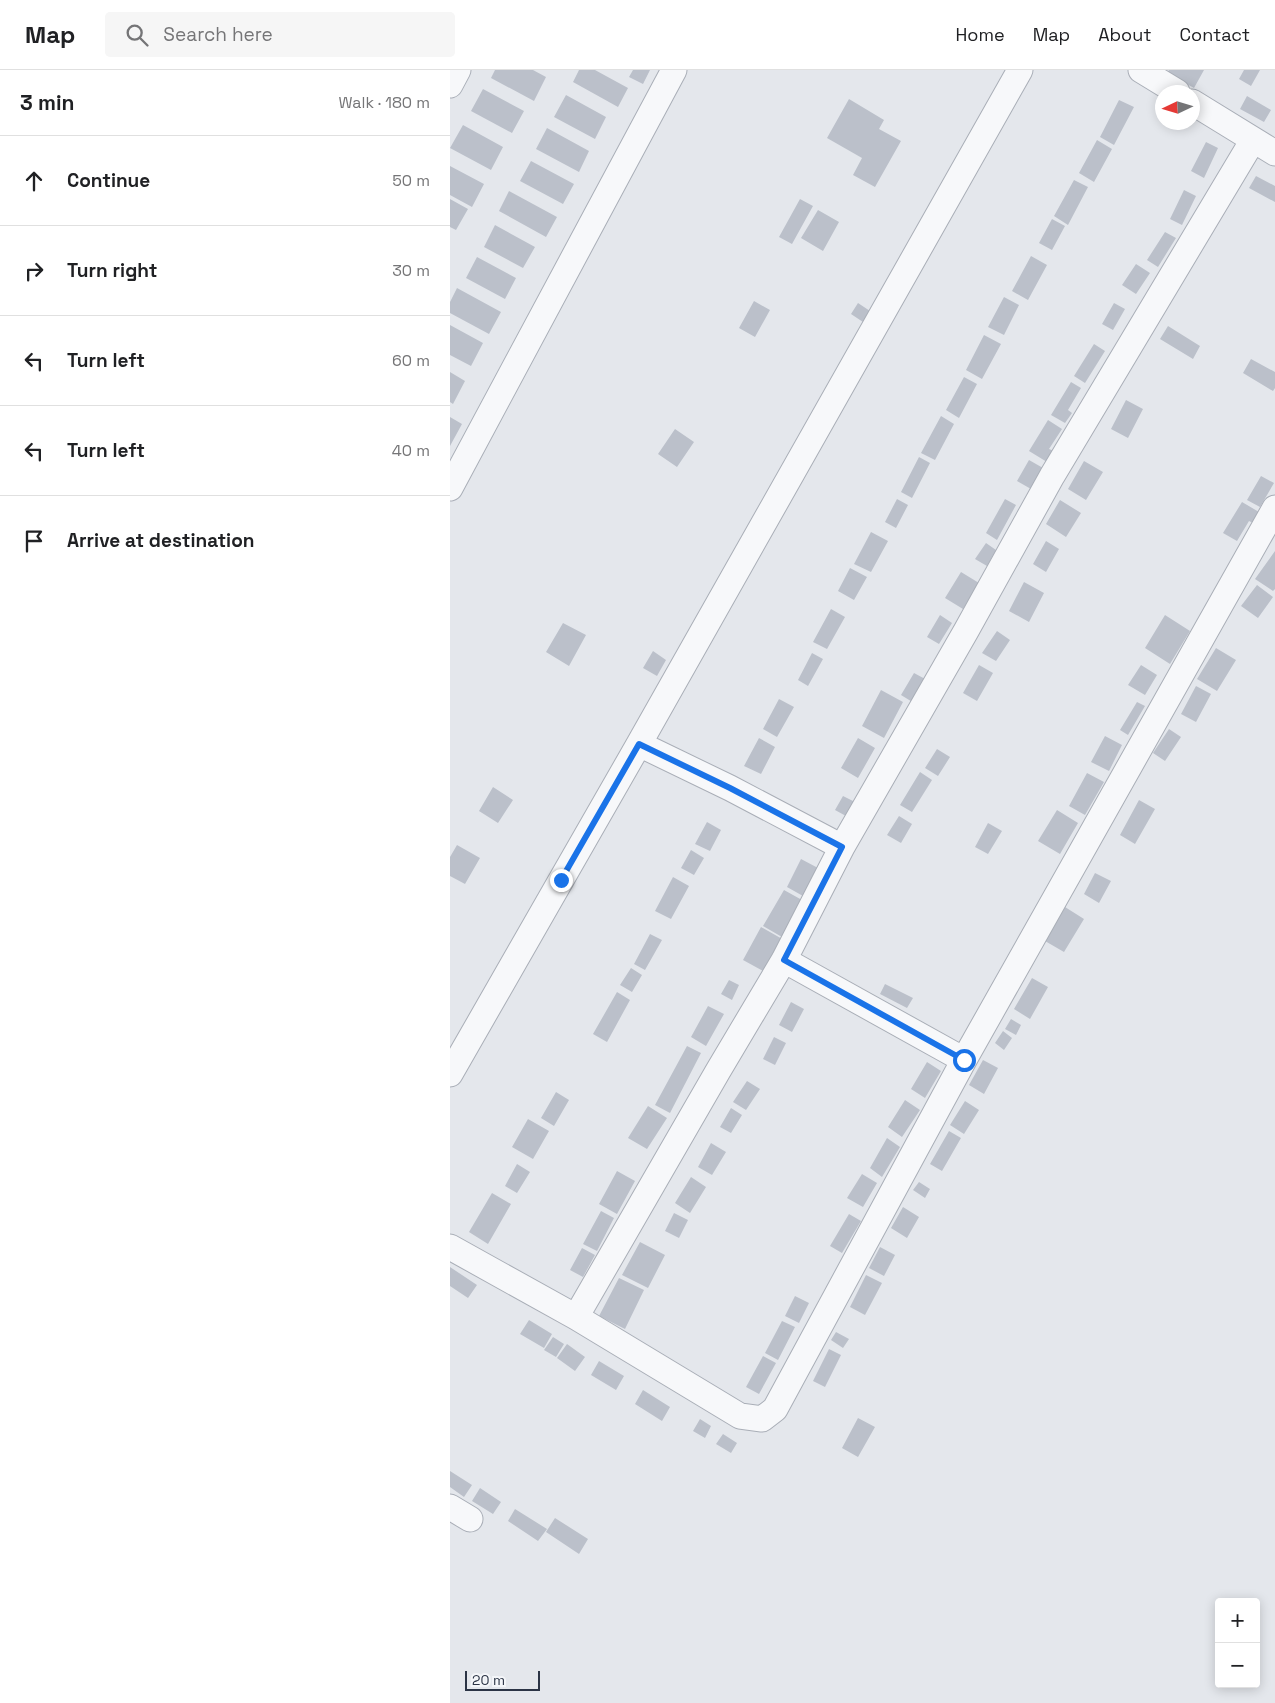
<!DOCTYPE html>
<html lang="en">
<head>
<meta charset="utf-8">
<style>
  :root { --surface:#fff; --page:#f6f6f6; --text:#202124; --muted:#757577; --line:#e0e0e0 }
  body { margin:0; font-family:"Space Grotesk",sans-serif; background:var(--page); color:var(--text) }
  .controls { position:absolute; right:15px; bottom:15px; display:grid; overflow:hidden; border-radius:5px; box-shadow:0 2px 12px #0003 }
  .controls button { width:45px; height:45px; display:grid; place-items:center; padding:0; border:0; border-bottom:1px solid var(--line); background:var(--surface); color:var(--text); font:25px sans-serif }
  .compass { position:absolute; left:705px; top:15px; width:45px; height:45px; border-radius:50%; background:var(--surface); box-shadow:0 2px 12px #0003; rotate:266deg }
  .scale { position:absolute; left:15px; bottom:12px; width:75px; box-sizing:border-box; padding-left:5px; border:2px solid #2b3445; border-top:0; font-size:14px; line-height:18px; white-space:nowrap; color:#2b3445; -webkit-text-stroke:4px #f4f6f9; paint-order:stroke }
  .stop { position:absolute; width:15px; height:15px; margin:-11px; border:4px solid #1a73e8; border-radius:50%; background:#fff }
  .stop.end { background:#1a73e8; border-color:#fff; box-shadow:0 1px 5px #0008 }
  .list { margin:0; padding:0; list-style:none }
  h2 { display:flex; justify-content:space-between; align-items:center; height:65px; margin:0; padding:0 20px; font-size:21px }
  h2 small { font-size:16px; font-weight:400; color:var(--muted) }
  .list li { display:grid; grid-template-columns:32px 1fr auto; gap:15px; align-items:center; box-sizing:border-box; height:90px; padding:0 20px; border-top:1px solid var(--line) }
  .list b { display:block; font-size:19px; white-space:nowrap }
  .list em { font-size:16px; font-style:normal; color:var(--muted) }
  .icon { flex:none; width:28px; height:28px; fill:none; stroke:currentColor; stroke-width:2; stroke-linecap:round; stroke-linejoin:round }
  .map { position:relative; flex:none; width:825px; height:1633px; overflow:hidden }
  header { display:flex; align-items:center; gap:30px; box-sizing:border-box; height:70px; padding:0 25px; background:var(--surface); border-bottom:1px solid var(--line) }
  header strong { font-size:24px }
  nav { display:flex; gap:28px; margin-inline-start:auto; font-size:18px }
  .search { width:350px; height:45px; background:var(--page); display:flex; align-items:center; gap:12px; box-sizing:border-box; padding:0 18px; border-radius:5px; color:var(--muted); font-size:19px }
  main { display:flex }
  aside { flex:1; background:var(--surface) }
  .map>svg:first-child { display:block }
  .building { fill:#bbc0ca }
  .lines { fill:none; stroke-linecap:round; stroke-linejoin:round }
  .minor-casing { stroke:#a9aeb7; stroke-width:27 }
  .minor { stroke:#f7f8fa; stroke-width:25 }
  .route { stroke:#1a73e8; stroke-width:6 }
</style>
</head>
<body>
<header>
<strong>Map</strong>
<div class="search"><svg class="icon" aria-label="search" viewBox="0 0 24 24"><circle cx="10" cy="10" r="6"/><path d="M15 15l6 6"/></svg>Search here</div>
<nav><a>Home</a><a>Map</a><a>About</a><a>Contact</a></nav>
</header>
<main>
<aside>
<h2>3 min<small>Walk · 180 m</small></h2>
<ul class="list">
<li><svg class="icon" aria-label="ahead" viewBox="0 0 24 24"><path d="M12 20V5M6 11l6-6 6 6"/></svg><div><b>Continue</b></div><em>50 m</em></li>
<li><svg class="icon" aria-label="right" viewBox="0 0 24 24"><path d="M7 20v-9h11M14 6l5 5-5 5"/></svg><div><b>Turn right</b></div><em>30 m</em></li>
<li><svg class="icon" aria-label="left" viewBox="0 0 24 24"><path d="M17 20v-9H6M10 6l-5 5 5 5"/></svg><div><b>Turn left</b></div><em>60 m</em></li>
<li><svg class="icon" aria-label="left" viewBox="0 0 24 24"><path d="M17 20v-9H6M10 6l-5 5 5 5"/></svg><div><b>Turn left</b></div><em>40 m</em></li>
<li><svg class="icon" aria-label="arrive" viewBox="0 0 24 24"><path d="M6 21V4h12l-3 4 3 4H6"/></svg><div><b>Arrive at destination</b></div></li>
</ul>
</aside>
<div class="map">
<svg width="825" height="1633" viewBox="0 0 825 1633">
  <rect width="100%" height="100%" fill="#e4e7ec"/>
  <path class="building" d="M45,0h38l13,7 -12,24 -43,-23z
    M129,0h16l33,18 -10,19 -45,-25z
    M183,0h17l-7,14 -14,-7z
    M719,0h35l-10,18 -27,-15z
    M794,0h16l-9,16 -12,-7z
    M33,19l41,22 -12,22 -41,-22z
    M116,25l40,22 -11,22 -41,-22z
    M797,26l24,14 -7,12 -24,-13z
    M399,29l35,21 -5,9 22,12 -26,46 -22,-12 9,-17 -35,-20z
    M669,30l15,7 -20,38 -14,-8z
    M13,55l40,22 -12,23 -41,-22z
    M97,58l42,23 -10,21 -43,-23z
    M647,70l15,9 -18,33 -15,-9z
    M756,72l12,6 -14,30 -13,-7z
    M81,91l43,23 -11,20 -43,-23z
    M0,96l34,18 -12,23 -22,-12z
    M806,106l19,10v16l-26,-14z
    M624,110l14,7 -20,38 -14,-9z
    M734,120l12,6 -14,29 -12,-6z
    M59,121l48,26 -11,20 -47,-26z
    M0,129l18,10 -12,21 -6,-3z
    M350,129l13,7 -21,38 -13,-7z
    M368,140l21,12 -16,29 -22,-13z
    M602,149l13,7 -13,24 -13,-7z
    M45,155l40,22 -12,21 -39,-21z
    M715,162l11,6 -18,29 -11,-7z
    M581,186l16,9 -19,35 -16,-9z
    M27,187l39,21 -11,21 -39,-21z
    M686,194l14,9 -14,21 -14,-9z
    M7,218l44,24 -12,22 -39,-21v-11z
    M554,227l15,8 -15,30 -16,-8z
    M304,231l16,9 -15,27 -16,-9z
    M408,233l15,10 -7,11 -15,-10z
    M664,233l11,6 -12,21 -11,-6z
    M0,255l33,18 -12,23 -21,-11z
    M718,256l32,20 -7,13 -33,-20z
    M534,265l17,9 -19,35 -16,-9z
    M644,274l11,7 -20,32 -11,-7z
    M801,289l24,13v16l-2,3 -30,-18z
    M0,302l15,9 -12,23 -3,-2z
    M514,307l13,7 -18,34 -13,-8z
    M621,312l10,6 -13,22 4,3 -7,10 -14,-8z
    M676,330l17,9 -15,29 -17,-9z
    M491,346l13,8 -19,36 -14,-7z
    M0,347l12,7 -12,22z
    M598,350l14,9 -13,20 5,2 -7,11 -18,-11z
    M225,359l19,13 -17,25 -19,-13z
    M469,387l11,6 -18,35 -11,-6z
    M579,390l14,8 -12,21 -14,-8z
    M634,391l19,11 -17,28 -18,-11z
    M811,406l13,7 -14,24 -13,-7z
    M447,429l11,6 -12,23 -11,-6z
    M555,429l11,6 -19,35 -11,-7z
    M610,430l21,13 -15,24 -20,-13z
    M792,432l17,10 -6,11 -4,-2 -12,20 -14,-8z
    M421,462l17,9 -17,31 -17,-8z
    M596,471l13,8 -13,23 -13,-8z
    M536,473l10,7 -9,16 -12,-7z
    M825,481v38l-2,2 -18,-12z
    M400,498l17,9 -13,23 -16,-9z
    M511,502l18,11 -16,26 -18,-11z
    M574,512l20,11 -15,29 -20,-11z
    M807,515l16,12 -15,21 -17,-12z
    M381,539l14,8 -18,32 -14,-7z
    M490,545l12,8 -13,21 -12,-7z
    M715,545l25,16 -20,33 -25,-16z
    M113,553l23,12 -17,31 -23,-14z
    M547,561l13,9 -14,21 -14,-8z
    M766,578l20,12 -19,31 -20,-12z
    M203,581l13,9 -9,16 -14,-8z
    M362,583l11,6 -15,27 -10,-6z
    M529,595l14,8 -16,28 -14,-8z
    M691,595l16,10 -12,20 -17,-10z
    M464,603l13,7 -13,23 -13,-8z
    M746,616l15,8 -15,28 -15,-8z
    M431,620l22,12 -19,36 -22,-12z
    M329,629l15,8 -17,30 -14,-8z
    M687,632l8,4 -17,29 -8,-5z
    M719,659l12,8 -16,24 -12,-8z
    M655,666l17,9 -13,26 -18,-9z
    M309,668l16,9 -14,27 -17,-8z
    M408,668l17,10 -17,30 -17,-10z
    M487,679l13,8 -12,19 -13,-8z
    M470,702l12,8 -20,32 -12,-7z
    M637,703l17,9 -19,33 -16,-9z
    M43,717l20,13 -15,23 -19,-12z
    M393,726l12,6 -9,14 -11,-6z
    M689,730l16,9 -20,35 -15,-9z
    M607,740l21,13 -18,31 -22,-13z
    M449,746l13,8 -11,19 -14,-8z
    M257,752l14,8 -11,21 -15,-7z
    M538,753l14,8 -14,23 -13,-7z
    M7,775l23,13 -15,26 -15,-8v-19z
    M241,780l13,8 -10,17 -13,-7z
    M351,789l17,9 -15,28 -16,-9z
    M645,803l16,8 -12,22 -15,-9z
    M223,807l16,9 -18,33 -16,-8z
    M334,820l18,10 -20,37 -19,-11z
    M615,837l19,12 -20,33 -19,-11z
    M311,857l23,13 -19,32 -22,-12z
    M200,864l12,6 -17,30 -11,-6z
    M181,898l11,7 -10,17 -12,-7z
    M582,908l16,9 -18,32 -16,-10z
    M279,910l10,5 -7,15 -11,-6z
    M435,914l28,14 -6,10 -27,-14z
    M167,922l13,8 -23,42 -14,-8z
    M341,932l13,7 -12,23 -13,-7z
    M258,936l16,8 -18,32 -15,-9z
    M561,949l10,6 -5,10 -11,-6z
    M553,961l9,7 -8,12 -9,-7z
    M324,967l12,6 -11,22 -12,-6z
    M237,976l14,7 -31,60 -15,-8z
    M533,990l15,8 -14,26 -15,-9z
    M477,992l14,9 -16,27 -14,-9z
    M297,1011l13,8 -14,21 -13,-8z
    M106,1022l13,8 -15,26 -13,-8z
    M455,1030l15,10 -18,27 -14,-10z
    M515,1031l14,9 -15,24 -14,-9z
    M198,1036l19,12 -20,31 -19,-11z
    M281,1038l11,7 -11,18 -11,-6z
    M78,1049l21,12 -16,28 -21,-12z
    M499,1061l12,7 -19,33 -12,-7z
    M437,1068l13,9 -18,30 -12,-9z
    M261,1073l15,9 -14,23 -14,-8z
    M67,1094l13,8 -13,21 -12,-7z
    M167,1101l18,10 -18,33 -18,-10z
    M412,1104l15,9 -14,24 -16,-9z
    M241,1107l15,10 -16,26 -15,-10z
    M469,1112l11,7 -5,9 -12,-8z
    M42,1123l19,11 -23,40 -19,-12z
    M453,1137l16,10 -12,21 -16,-10z
    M151,1141l13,7 -17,33 -14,-7z
    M224,1143l14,7 -9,18 -14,-7z
    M399,1144l12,7 -19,32 -12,-7z
    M190,1172l25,13 -17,33 -26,-13z
    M430,1177l15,8 -11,21 -15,-8z
    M132,1178l13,7 -12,22 -13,-7z
    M0,1197l27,18 -9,13 -18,-12z
    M416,1205l16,8 -17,32 -15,-8z
    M169,1208l25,12 -19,39 -26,-13z
    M345,1226l14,7 -10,20 -14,-7z
    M79,1250l23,14 -8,14 -24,-14z
    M332,1251l13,6 -17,33 -13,-7z
    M386,1262l13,7 -6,9 -12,-8z
    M103,1267l11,7 -8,13 -12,-7z
    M117,1274l18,13 -10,14 -18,-13z
    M379,1279l12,6 -16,32 -12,-6z
    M313,1286l13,7 -17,31 -13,-7z
    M149,1291l25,15 -8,14 -25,-15z
    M193,1320l27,17 -8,14 -27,-17z
    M408,1348l17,9 -17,30 -16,-9z
    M250,1349l11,7 -6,12 -12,-7z
    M273,1364l14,9 -6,10 -15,-9z
    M0,1401l22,14 -8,12 -14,-10z
    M30,1418l21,14 -8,12 -21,-13z
    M65,1439l32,20 -9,12 -30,-20z
    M105,1448l33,21 -9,15 -33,-22z"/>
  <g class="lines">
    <defs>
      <path id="minor" d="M691,0l36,22
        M0,15l8,-15
        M742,32l83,51
        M0,418l224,-418
        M189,674l91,44 112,59
        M334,890l180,100
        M0,1004l189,-330 381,-674
        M0,1177l126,70 164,99 22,3 13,-10 189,-349 311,-552
        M126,1247l142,-246 66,-111 58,-113 124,-216 86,-155 201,-336
        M0,1437l20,12"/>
    </defs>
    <use href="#minor" class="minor-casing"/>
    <use href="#minor" class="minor"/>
  </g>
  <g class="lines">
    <path class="route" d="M111,810l78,-136 91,44 112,59 -58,113 180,100"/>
  </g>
</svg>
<div class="controls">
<button>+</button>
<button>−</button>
</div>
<svg class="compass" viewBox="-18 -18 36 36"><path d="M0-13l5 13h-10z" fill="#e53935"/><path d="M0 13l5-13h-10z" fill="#757577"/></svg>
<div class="scale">20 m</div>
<div class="stop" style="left:514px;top:990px"></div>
<div class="stop end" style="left:111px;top:810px"></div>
</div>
</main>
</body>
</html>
